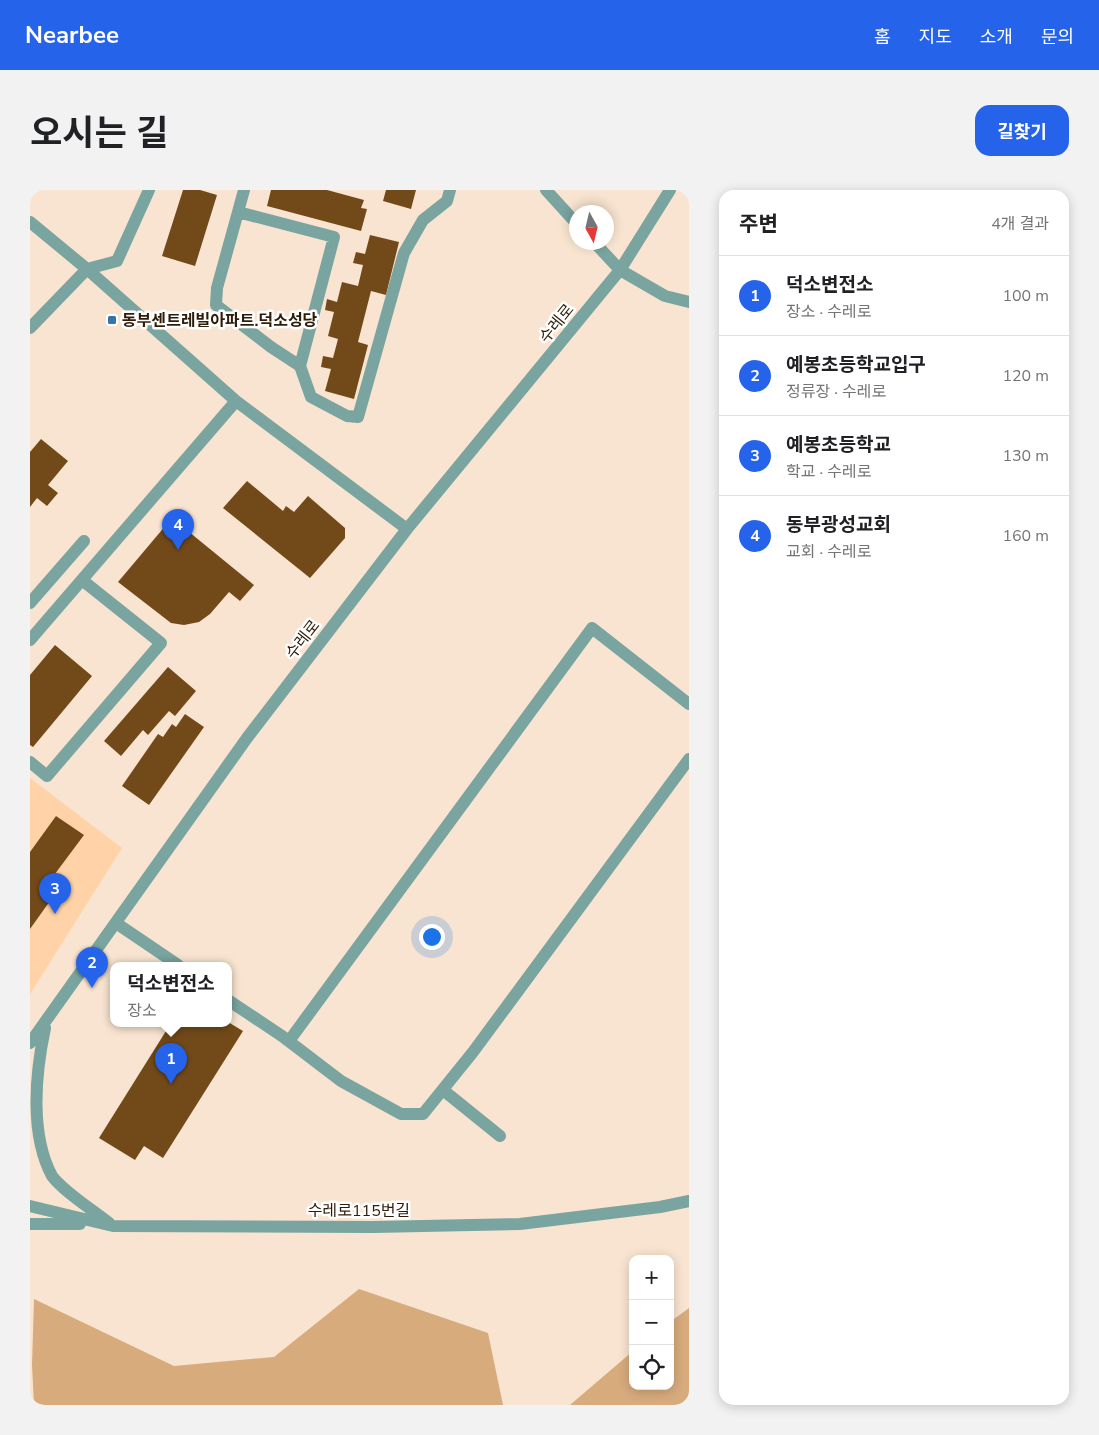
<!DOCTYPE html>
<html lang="ko">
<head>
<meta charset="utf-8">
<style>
  :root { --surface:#fff; --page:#f2f2f2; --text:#202124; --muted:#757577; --line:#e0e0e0; --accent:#2563eb }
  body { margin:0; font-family:"Nunito Sans","Noto Sans KR",sans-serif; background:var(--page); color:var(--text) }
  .controls { position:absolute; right:15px; bottom:15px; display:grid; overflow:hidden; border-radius:10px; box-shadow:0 2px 12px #0003 }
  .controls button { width:45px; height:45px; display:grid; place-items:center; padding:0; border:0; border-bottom:1px solid var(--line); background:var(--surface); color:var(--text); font:25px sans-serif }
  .compass { position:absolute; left:539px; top:15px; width:45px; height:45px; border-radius:50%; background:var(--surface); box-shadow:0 2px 12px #0003; rotate:172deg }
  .you { position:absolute; left:401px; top:746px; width:18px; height:18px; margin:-12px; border:4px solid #fff; border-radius:50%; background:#1a73e8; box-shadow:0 0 0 8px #1a73e833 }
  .badge { display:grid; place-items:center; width:32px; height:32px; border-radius:50%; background:var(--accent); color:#fff; font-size:16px; font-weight:700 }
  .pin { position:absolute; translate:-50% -41px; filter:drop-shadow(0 1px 2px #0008) }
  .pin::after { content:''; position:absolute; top:26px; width:18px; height:15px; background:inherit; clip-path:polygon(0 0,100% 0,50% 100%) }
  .popup { position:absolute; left:80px; top:772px; width:122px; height:65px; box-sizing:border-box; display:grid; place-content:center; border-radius:10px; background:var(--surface); filter:drop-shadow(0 1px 4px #0005); font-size:16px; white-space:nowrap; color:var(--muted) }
  .popup b { font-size:19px; color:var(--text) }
  .popup::after { content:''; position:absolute; left:50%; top:100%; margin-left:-10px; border:10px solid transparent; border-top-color:var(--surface) }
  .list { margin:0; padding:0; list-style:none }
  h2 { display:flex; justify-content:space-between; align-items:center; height:65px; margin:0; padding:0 20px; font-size:21px }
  h2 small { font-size:16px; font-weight:400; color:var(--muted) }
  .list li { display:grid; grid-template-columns:32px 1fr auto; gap:15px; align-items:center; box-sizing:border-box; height:80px; padding:0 20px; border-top:1px solid var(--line) }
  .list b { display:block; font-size:19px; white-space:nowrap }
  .list p { margin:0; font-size:16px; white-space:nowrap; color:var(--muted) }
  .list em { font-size:16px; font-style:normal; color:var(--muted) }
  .icon { flex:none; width:28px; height:28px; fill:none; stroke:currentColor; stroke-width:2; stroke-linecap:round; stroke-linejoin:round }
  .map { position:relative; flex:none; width:659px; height:1215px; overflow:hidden; border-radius:15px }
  header { display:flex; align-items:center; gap:30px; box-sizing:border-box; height:70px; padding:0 25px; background:var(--accent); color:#fff }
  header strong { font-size:24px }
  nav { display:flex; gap:28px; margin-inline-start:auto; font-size:18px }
  .intro { display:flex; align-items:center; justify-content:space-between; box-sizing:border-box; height:120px; padding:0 30px }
  h1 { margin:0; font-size:35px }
  .button { padding:12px 22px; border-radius:15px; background:var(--accent); color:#fff; font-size:18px; font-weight:700 }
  main { display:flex; gap:30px; padding:0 30px }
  aside { flex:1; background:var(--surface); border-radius:15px; box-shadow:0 2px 12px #0003 }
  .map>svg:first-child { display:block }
  .built { fill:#ffd3a7 }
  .green { fill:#d8ab7d }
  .building { fill:#724a1a }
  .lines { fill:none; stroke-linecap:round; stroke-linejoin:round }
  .minor { stroke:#79a49f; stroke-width:12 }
  .poi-dot { fill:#3374aa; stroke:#fff; stroke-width:2 }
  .labels { text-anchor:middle; stroke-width:5; stroke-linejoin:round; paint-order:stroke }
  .poi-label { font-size:16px; font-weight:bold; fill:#2f1d09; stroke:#fff; text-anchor:start }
  .street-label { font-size:16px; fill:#2f1d09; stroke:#fff }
</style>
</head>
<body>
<header>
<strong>Nearbee</strong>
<nav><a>홈</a><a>지도</a><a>소개</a><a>문의</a></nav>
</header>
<div class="intro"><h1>오시는 길</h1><a class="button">길찾기</a></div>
<main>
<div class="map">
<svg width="659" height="1215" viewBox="0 0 659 1215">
  <rect width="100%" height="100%" fill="#f8e4d0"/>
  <path class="built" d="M0,588l92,70 -92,146z"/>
  <path class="green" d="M329,1099l129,44 15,72h-469l-2,-40 2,-66 140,67 100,-9z
    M659,1118v97h-119l63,-54v35h37v-64z"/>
  <path class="building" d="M153,0h17l17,5 -22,71 -33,-10z
    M241,0h56l37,10 -3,8 6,1 -6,22 -94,-25z
    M356,0h30l-5,19 -28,-8z
    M340,45l29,7 -13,53 -15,-4 -13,51 10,3 -14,54 -29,-8 6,-22 -10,-2 2,-11 10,2 5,-19 -10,-3 6,-24 -9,-2 2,-11 10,3 5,-20 16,4 5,-21 -10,-2 3,-11 9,2z
    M11,249l27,22 -20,24 10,8 -11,13 -10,-8 -7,9v-55z
    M217,291l36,30 3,-5 8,6 14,-16 37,32v10l-35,40 -87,-70z
    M142,328l82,67 -14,16 -11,-9 -19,22 -11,8 -15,3 -13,-2 -53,-41z
    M25,455l37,31 -59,71 -3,-2v-70z
    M138,477l28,24 -21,25 -6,-5 -21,24 -5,-5 -22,26 -17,-15z
    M155,524l19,13 -55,78 -27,-19 36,-52 5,3 9,-13 4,3z
    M26,626l28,19 -44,59 10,7 -20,28v-77z
    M198,832l15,9 -80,127 -19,-12 -9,14 -36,-22 72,-115z"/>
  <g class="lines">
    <path class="minor" d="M214,0l-6,22 96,25 -34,129 11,31 36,19 11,1 46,-164 19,-33 24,-19 3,-11
      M516,0l30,33
      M208,22l-21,76 -1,17 55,42 29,19
      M0,32l57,47 149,132 171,128
      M564,52l26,28 45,26 24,6
      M0,138l57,-59 30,-8 32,-71
      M0,413l54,-62
      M0,450l206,-239
      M0,572l17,14 114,-133 -79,-63
      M86,733l62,42
      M198,810l54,36 59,45 60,33h22l50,-62 216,-293
      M15,838c-10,47 -15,107 7,148 12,16 41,34 57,47
      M259,851l303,-413 97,76
      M0,853l217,-305 160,-209 213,-259 50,-80
      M413,900l57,46
      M0,1016l83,20 260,1 147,-3 140,-17 29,-6
      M0,1034h50"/>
  </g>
  <rect class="poi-dot" x="77" y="125" width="10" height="10" rx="2.5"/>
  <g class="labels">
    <g class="poi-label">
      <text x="92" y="136">동부센트레빌아파트.덕소성당</text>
    </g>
    <g class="street-label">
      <text transform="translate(526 133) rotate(-51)" y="6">수레로</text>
      <text transform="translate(272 449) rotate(-52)" y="6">수레로</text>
      <text x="329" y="1026">수레로115번길</text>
    </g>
  </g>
</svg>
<div class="controls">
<button>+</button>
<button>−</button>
<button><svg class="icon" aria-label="locate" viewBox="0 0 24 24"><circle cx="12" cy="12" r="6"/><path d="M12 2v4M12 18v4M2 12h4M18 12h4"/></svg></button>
</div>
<svg class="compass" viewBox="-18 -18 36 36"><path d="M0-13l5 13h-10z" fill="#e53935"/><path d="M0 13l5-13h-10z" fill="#757577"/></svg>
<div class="you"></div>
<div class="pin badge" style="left:141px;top:894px">1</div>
<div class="popup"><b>덕소변전소</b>장소</div>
<div class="pin badge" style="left:62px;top:798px">2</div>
<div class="pin badge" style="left:25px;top:724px">3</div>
<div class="pin badge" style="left:148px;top:360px">4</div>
</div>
<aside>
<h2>주변<small>4개 결과</small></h2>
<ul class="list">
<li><span class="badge">1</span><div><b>덕소변전소</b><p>장소 · 수레로</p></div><em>100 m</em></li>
<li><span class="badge">2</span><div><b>예봉초등학교입구</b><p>정류장 · 수레로</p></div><em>120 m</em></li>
<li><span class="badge">3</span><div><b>예봉초등학교</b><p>학교 · 수레로</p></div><em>130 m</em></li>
<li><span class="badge">4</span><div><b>동부광성교회</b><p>교회 · 수레로</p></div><em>160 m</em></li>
</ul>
</aside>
</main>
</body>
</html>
